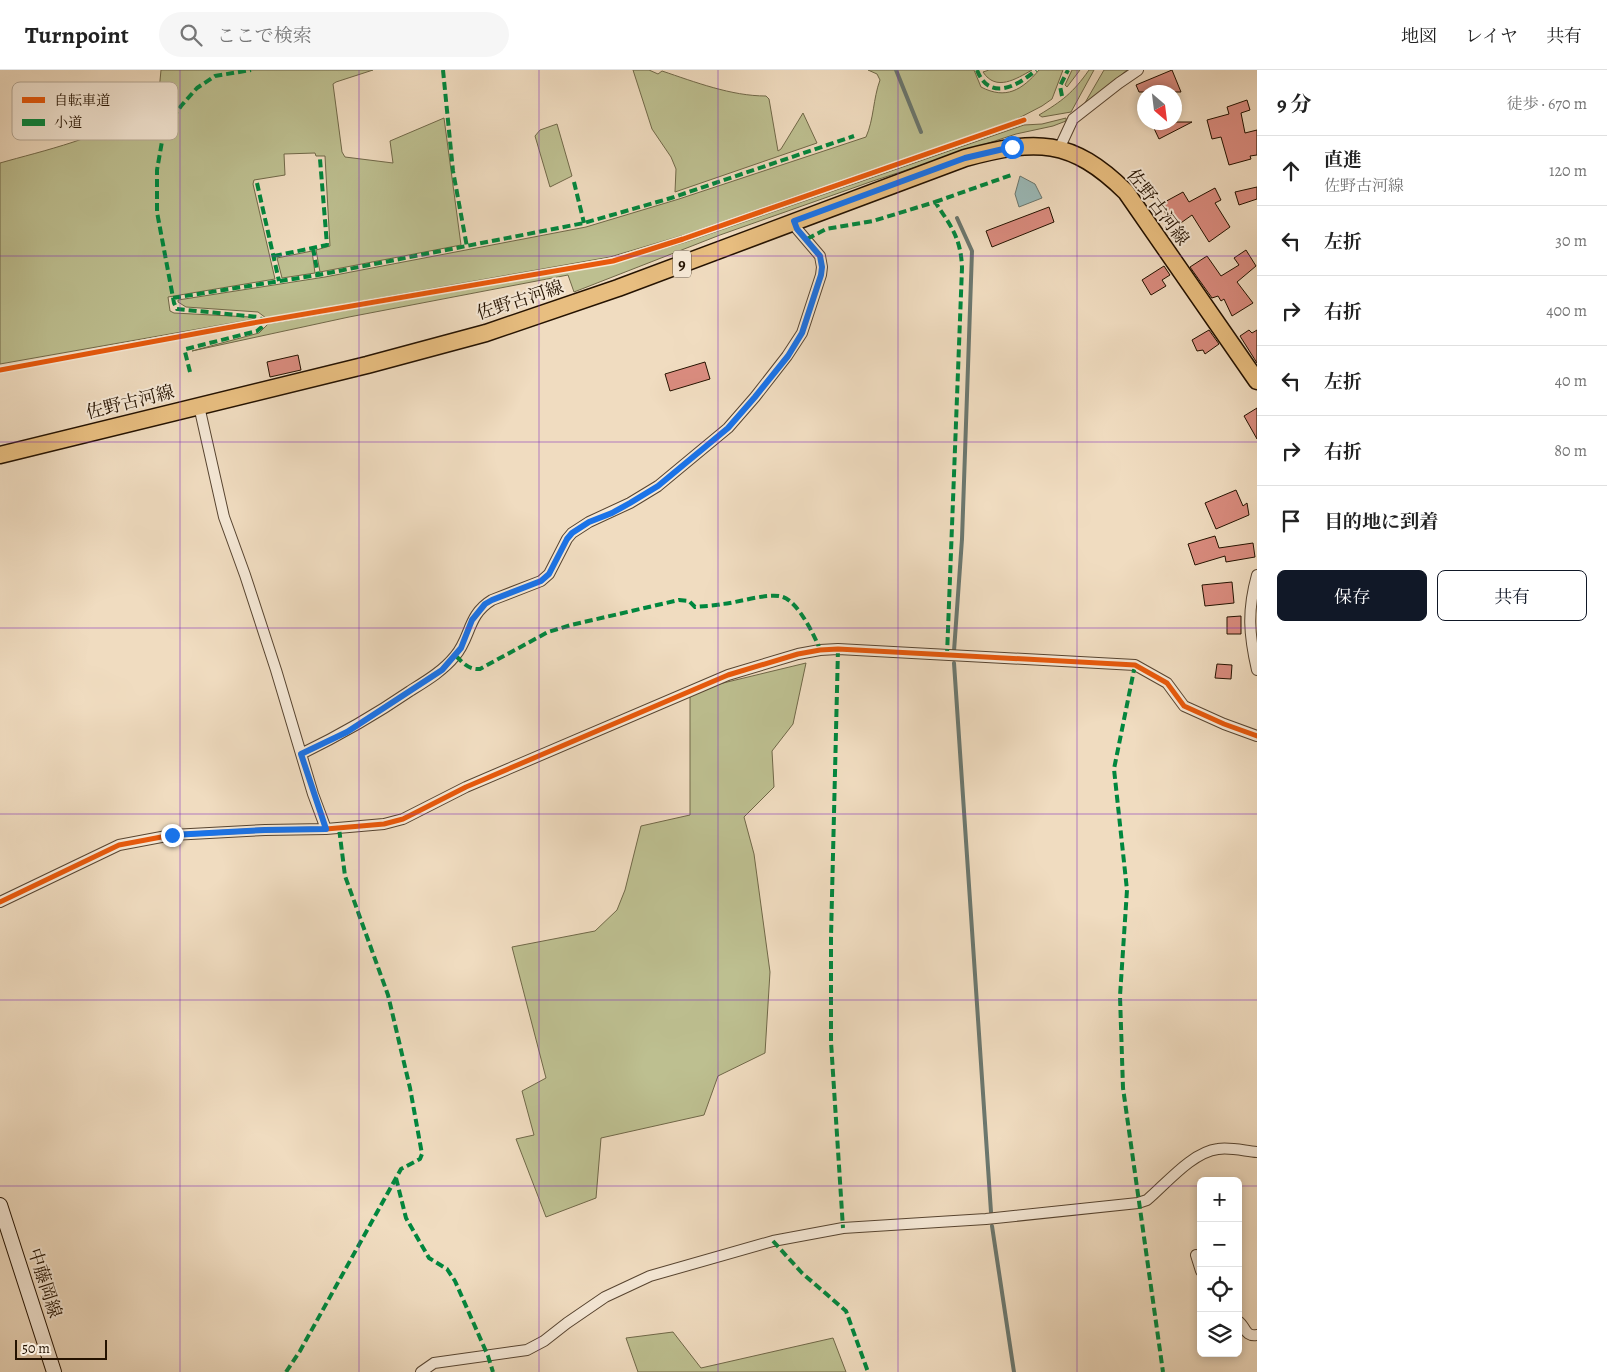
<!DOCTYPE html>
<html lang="ja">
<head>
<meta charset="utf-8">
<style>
  :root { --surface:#fff; --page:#f6f6f6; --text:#222; --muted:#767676; --line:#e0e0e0; --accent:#111827 }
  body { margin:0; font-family:Alegreya,"Noto Serif JP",serif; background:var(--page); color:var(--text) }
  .controls { position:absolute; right:15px; bottom:15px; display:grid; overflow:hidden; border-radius:8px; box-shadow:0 2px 8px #0003 }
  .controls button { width:45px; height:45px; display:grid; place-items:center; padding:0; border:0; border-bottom:1px solid var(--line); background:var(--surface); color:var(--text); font:25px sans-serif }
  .compass { position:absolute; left:1137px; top:15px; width:45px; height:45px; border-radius:50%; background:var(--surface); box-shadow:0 2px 8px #0003; rotate:152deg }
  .scale { position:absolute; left:15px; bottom:12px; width:92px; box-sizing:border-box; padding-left:5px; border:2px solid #241200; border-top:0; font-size:14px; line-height:18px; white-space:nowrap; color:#241200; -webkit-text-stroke:4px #f5e8d6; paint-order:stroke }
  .stop { position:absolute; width:15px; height:15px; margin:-11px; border:4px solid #1a73e8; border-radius:50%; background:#fff }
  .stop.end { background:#1a73e8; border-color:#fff; box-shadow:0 1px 5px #0008 }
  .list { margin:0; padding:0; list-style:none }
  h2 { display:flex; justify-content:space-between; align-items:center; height:65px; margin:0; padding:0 20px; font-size:21px }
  h2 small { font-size:16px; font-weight:400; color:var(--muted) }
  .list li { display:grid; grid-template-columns:32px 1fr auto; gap:15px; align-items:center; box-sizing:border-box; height:70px; padding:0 20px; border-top:1px solid var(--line) }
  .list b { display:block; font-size:19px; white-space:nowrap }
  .list p { margin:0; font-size:16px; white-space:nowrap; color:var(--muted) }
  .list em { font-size:16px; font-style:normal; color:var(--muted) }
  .actions { display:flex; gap:10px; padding:15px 20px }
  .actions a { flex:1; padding:11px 0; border:1px solid var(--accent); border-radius:8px; text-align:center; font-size:18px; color:var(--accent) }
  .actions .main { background:var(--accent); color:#fff }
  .icon { flex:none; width:28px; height:28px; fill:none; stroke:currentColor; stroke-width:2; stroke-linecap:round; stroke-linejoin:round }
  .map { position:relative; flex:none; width:1257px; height:1302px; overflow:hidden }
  header { display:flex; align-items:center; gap:30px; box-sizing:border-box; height:70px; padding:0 25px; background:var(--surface); border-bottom:1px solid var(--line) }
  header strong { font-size:24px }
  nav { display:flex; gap:28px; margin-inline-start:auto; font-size:18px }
  .search { width:350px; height:45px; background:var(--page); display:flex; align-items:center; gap:12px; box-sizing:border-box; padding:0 18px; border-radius:28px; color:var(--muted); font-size:19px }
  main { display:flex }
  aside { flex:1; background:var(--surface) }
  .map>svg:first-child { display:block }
  .green { fill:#bdbf90; stroke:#706848 }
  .water { fill:#9bbab8; stroke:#6b776e }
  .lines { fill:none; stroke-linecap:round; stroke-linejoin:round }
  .stream { stroke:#6b776e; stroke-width:4 }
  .building { fill:#da8c7f; stroke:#241200 }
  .minor-casing { stroke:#574430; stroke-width:12 }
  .secondary-casing { stroke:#241200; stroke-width:16 }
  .primary-casing { stroke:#241200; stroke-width:19 }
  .minor { stroke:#f5e8d6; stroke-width:10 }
  .secondary { stroke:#f5e8d6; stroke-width:14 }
  .primary { stroke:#e8be80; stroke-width:16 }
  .quiet { stroke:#00873e; stroke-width:4; stroke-dasharray:8 4; stroke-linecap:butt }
  .cycleway-casing { stroke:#f5e8d6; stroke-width:8 }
  .cycleway { stroke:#e8590c; stroke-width:5 }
  .route { stroke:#1a73e8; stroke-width:6 }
  .grid { fill:none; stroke:#7b2cbf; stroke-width:1; stroke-opacity:0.55 }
  .labels { text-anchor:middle; stroke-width:4; stroke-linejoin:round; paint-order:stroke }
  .shield { fill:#f5e8d6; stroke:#635240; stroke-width:1 }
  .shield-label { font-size:16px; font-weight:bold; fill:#241200 }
  .street-label { font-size:18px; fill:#241200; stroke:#f5e8d6 }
  .key { fill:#f5e8d6; stroke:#b6a896; stroke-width:1 }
  .key-label { font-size:14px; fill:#241200 }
</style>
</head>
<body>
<header>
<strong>Turnpoint</strong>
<div class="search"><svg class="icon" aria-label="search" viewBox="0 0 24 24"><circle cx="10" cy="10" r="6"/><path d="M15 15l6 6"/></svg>ここで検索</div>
<nav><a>地図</a><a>レイヤ</a><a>共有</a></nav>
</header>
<main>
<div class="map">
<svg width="1257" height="1302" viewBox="0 0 1257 1302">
  <rect width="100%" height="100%" fill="#f0dcc0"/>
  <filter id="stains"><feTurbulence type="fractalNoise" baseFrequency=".004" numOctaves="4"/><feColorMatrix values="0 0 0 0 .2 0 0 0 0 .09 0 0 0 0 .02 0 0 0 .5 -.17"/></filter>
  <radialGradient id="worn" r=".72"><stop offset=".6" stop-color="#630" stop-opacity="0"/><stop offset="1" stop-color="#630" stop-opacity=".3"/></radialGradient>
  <path class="green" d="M161,0h212l-37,12 -3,2 9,68 3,5 48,6 -3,-22 54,-23 17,127 -141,27 -4,-22 14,-4 -5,-90h-9l-1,-3 -31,1 1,21 -31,5 -1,4 22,95 -107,18 2,14 4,2 76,4 5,2 -255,45v-201c42,-12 106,-26 140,-53 7,-5 13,-13 19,-19z
    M633,0h16l9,4 4,-3c33,11 69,25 104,25l3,3 9,52 3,-2 22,-36 14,30 -142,49 1,-23 -5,-12 -19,-28z
    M868,0h106l7,17c25,13 41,3 58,-17h24l-11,29 -10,7 -25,13 -333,116 -74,22 -344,61 -8,-6 -72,-5 -8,-5v-2l147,-23 261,-50 93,-28 187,-62c8,-18 7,-38 14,-57l-3,-6z
    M989,0h43c-16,9 -36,22 -49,2z
    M1072,0h8l-13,17 -2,-2z
    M1089,0h5l-23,42 -29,5 -3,-2c23,-14 34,-22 50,-45z
    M1104,0h23l-45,38z
    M1066,48v3l-13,5 -37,8 -146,48 -150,53 -146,57 -6,-17 -219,42 -157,34 67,-18 9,-9 342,-60 76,-22 338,-117 18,-1z
    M557,54l15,52 -22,11 -15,-51 5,-6z
    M312,181l3,22 -33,5 -5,-20z
    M806,593l-13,61 -21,27 2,36 -30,30 10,37 16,118 -5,81 -47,23 -14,39 -103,23 -5,60 -50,19 -30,-78 18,-4 -12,-44 24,-13 -34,-131 83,-16 22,-21 8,-20 16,-64 49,-11v-124z
    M673,1262l28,36 132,-30 13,34h-208l-12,-34z"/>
  <path class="water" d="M1020,106l15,8 7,14 -23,9 -4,-13z"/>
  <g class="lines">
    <path class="stream" d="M896,0l25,62
      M954,581l8,-112 10,-288 -15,-33
      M954,593l37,549
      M992,1156l22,146"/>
  </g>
  <path class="building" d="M1172,0l9,22h-15l-2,-4 -11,4h-14l-3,-7z
    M1247,30l3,10 -9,3 4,20 12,-3v25l-7,1 1,3 -22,6 -8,-28 -9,2 -5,-19 22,-6 -2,-7z
    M1151,52h41l-33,17z
    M1257,117v12l-18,6 -4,-13z
    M1215,118l6,12 -6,3 15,24 -21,15 -17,-27 -14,10 -8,-11 -3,2 -6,-12 22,-12 6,10z
    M1049,137l5,15 -62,25 -6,-16z
    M1246,180l10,16 -19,16 16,21 -21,13 -8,-17 -3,2 -3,-5 -6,2 -22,-31 17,-11 14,20 18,-11 -5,-7z
    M1164,196l6,9 -8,5 4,6 -15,9 -9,-15z
    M1209,260l10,14 -14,10 -2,-4 -6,1 -5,-11z
    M1249,260l3,3 5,-3v33l-17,-27z
    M298,285l3,15 -31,7 -3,-15z
    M705,292l5,17 -40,12 -5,-17z
    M1257,338v31l-13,-23z
    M1236,420l7,16 4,-3 2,12 -33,14 -11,-26z
    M1215,466l4,12 34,-5 2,14 -29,5 -1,-6 -30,9 -7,-21z
    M1232,512l2,21 -29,3 -3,-21z
    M1241,546v18h-14v-17z
    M1217,594l15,1 -1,14 -16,-1z"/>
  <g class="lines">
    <defs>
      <path id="minor" d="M1059,79l14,-30 46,-36 19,-13
        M199,336l25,111 21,58 31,95 37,124 13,35
        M1257,505c-10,36 -8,60 0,95
        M301,684c39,-19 74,-39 109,-63 16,-10 33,-20 45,-35 16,-18 12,-41 37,-56l49,-19 8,-7 18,-35 5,-6 17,-11 41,-19 28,-17 70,-58 27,-31 32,-41 15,-23 19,-58 1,-8 -2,-11 -23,-27 -3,-8
        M0,832l119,-57 53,-10 93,-5 61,-1 58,-5 19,-5 63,-32 262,-112 70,-21 22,-4 18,-1 297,16 32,18 17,23 40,18 33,12
        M1196,1185l5,16
        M1238,1251c8,5 6,16 19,14
        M421,1302l13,-9 93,-13 17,-9 23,-18 38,-26 45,-21 123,-35 70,-13 143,-9 152,-16 9,-3c19,-16 45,-48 71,-51 12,-2 27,2 39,3"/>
      <path id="secondary" d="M0,1135l54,167"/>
      <path id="primary" d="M0,385l367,-90 119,-32 132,-45 347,-130c71,-19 106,-20 161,34l131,189"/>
    </defs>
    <use href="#minor" class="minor-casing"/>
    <use href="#secondary" class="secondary-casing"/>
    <use href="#primary" class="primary-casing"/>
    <use href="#minor" class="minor"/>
    <use href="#secondary" class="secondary"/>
    <use href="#primary" class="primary"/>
    <path class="quiet" d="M443,0l10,101 14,76
      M977,0c12,32 41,16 59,0
      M1062,26l-2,-10 8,-16
      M574,112l10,41
      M257,113l22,98
      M935,132l79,-28
      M807,169l19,-10 47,-8 62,-19c16,24 26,36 27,66l-15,387
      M313,178l5,27
      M274,186l53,-11 -7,-86
      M173,228l145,-23 266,-52 87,-25 183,-62
      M190,302l-5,-20 1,-3 71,-18 6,-5 2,-5 -7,-4 -81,-8 -3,-6 -17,-91v-42l7,-40 17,-24 16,-18 18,-12 36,-6
      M838,579l-7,288v105l12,186
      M456,586c7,7 13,14 24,13l68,-37 23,-7 108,-25 10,1 6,6c9,-1 18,-1 27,-3 15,-1 47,-12 61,-7 15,5 32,39 37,53
      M1135,595l-21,104 13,121 -7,106 3,92 40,284
      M396,1108l10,40 23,40 18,11 8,12 33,75 5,16
      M773,1171l29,32 44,38 22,61
      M286,1302l14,-21 96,-173 5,-9 19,-10 2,-5 -12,-66 -22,-93 -43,-119 -6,-48"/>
    <defs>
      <path id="cycleway" d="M0,300l253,-47 360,-62 70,-22 341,-119
        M0,832l119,-57 53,-10 93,-5 61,-1 58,-5 19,-5 63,-32 262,-112 70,-21 22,-4 18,-1 297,16 32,18 17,23 40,18 33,12"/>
    </defs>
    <use href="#cycleway" class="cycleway-casing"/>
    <use href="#cycleway" class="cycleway"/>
  </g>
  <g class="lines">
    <path class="route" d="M172,765l93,-5 61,-1 -25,-75 46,-22 95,-62 19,-22 11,-28 13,-16 7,-4 49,-19 8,-7 18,-35 5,-6 17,-11 23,-9 18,-10 28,-17 70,-58 27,-31 33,-41 14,-23 19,-58 1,-8 -2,-11 -23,-27 -3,-8 171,-63 47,-11"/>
  </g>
  <path class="grid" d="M180,0v1302M359,0v1302M539,0v1302M718,0v1302M898,0v1302M1077,0v1302M0,186h1257M0,372h1257M0,558h1257M0,744h1257M0,930h1257M0,1116h1201M1238,1116h19"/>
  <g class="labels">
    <rect class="shield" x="673" y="180.5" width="18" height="27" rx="4"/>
    <g class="shield-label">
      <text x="682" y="200">9</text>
    </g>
    <g class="street-label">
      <text transform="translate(1158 137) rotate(53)" y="6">佐野古河線</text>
      <text transform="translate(520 230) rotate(-18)" y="6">佐野古河線</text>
      <text transform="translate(130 332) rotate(-14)" y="6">佐野古河線</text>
      <text transform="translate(45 1213) rotate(72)" y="6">中藤岡線</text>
    </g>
  </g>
  <rect x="12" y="12" width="166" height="58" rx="8" class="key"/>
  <rect x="22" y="27" width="23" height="6" fill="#e8590c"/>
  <rect x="22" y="49" width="23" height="7" fill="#00873e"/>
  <g class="key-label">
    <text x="54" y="35">自転車道</text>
    <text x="54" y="57">小道</text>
  </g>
  <rect width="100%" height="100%" filter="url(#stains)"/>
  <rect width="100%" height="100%" fill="url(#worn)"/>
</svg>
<div class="controls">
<button>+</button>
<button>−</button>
<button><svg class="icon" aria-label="locate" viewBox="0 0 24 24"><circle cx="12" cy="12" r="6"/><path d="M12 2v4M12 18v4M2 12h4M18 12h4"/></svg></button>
<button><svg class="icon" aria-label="layers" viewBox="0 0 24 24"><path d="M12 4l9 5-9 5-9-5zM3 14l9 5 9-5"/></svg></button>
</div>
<svg class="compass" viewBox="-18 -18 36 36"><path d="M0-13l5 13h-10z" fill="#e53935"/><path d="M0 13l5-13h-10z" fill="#767676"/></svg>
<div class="scale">50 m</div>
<div class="stop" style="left:1012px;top:77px"></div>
<div class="stop end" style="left:172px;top:765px"></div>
</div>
<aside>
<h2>9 分<small>徒歩 · 670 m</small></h2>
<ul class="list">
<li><svg class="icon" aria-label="ahead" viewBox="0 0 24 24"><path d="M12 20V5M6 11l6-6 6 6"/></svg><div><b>直進</b><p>佐野古河線</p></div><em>120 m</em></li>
<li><svg class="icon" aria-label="left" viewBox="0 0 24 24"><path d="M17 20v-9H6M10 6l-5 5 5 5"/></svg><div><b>左折</b></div><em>30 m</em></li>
<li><svg class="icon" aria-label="right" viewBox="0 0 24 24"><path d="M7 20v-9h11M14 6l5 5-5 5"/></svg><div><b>右折</b></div><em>400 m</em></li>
<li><svg class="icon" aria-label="left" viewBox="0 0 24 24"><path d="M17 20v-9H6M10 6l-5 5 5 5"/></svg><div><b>左折</b></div><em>40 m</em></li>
<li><svg class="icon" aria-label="right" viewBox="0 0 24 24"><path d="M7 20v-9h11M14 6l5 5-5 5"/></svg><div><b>右折</b></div><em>80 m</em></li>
<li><svg class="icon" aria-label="arrive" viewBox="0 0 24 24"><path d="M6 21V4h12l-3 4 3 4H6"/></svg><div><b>目的地に到着</b></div></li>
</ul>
<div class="actions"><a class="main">保存</a><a>共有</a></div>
</aside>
</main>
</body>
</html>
